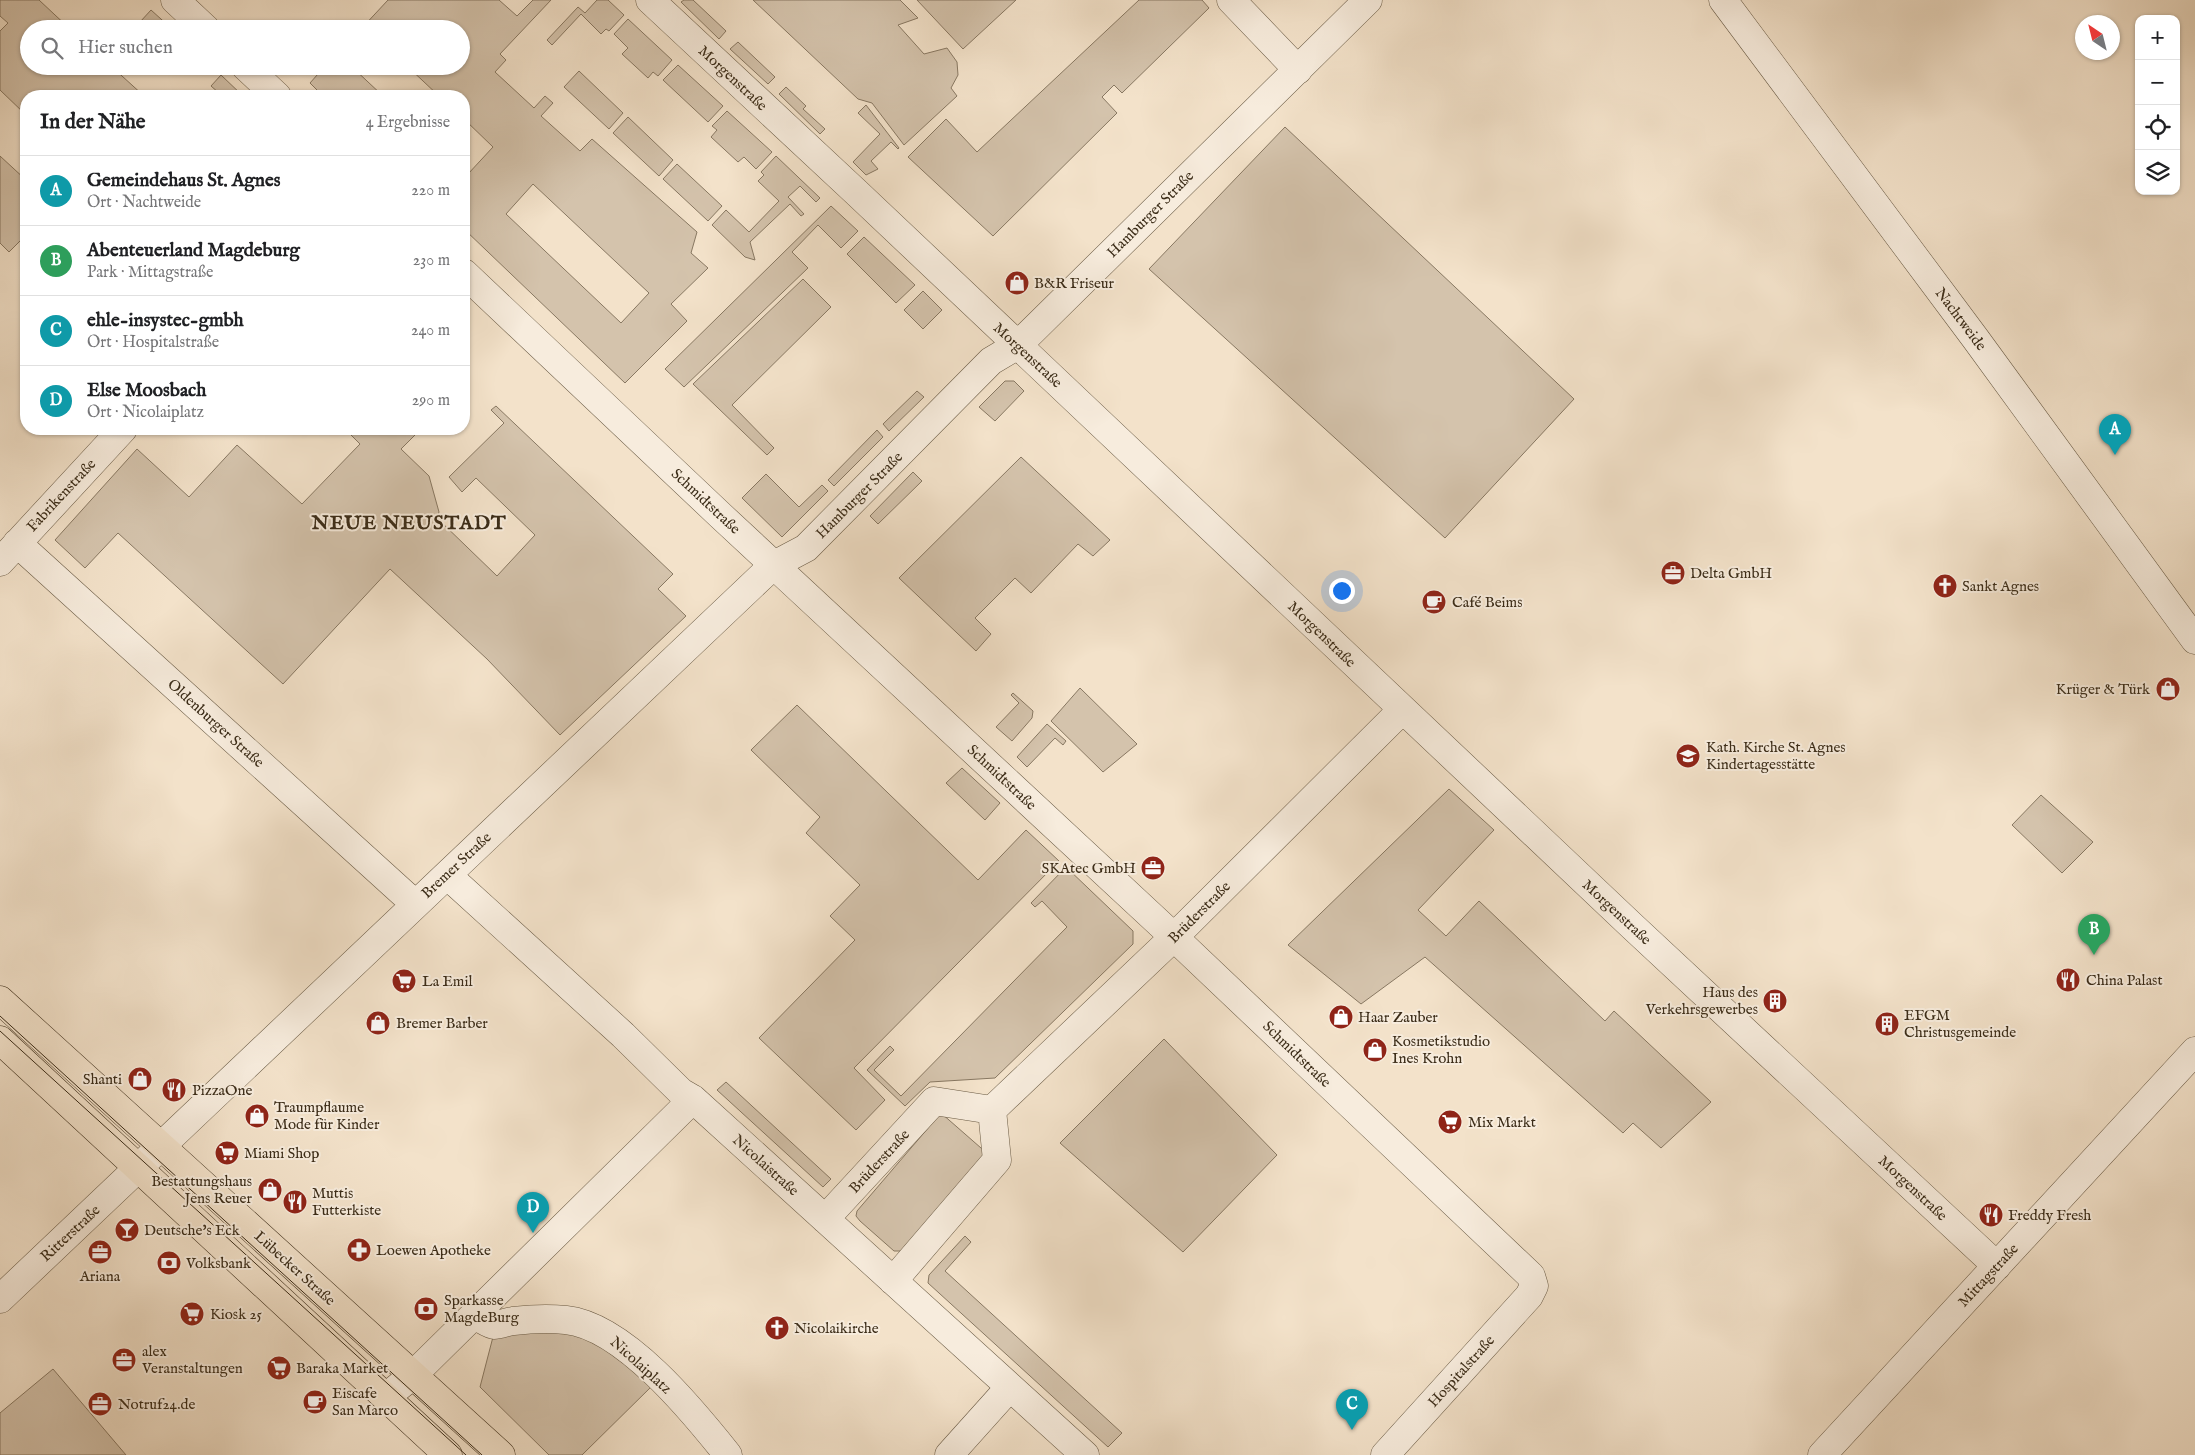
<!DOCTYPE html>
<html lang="de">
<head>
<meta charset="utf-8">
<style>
  :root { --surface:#fff; --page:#f2f2f2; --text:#202124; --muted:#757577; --line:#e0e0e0; --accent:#ea580c }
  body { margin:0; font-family:"IM FELL English",serif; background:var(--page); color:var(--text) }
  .controls { position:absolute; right:15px; top:15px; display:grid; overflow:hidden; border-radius:10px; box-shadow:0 1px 4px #0004 }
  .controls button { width:45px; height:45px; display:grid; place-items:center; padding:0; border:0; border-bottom:1px solid var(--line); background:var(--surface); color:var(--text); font:25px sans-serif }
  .compass { position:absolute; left:2075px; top:15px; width:45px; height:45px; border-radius:50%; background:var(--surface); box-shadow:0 1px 4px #0004; rotate:325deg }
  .you { position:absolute; left:1341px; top:590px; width:18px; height:18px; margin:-12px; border:4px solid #fff; border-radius:50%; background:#1a73e8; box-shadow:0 0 0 8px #1a73e833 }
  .badge { display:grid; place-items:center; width:32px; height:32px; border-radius:50%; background:var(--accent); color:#fff; font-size:16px; font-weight:700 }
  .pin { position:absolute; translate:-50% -41px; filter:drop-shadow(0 1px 2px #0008) }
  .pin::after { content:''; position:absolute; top:26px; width:18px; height:15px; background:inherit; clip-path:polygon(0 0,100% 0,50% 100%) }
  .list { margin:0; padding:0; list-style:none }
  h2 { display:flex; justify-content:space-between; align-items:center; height:65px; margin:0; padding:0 20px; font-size:21px }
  h2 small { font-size:16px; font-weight:400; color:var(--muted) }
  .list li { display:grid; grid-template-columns:32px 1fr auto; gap:15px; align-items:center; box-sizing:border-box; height:70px; padding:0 20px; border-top:1px solid var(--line) }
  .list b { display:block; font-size:19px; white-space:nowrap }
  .list p { margin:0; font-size:16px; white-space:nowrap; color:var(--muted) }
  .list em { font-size:16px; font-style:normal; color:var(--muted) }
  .icon { flex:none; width:28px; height:28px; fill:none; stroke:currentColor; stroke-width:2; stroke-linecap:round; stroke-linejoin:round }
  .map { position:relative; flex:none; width:2195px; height:1455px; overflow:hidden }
  .search { position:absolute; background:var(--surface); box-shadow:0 1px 4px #0004; left:20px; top:20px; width:450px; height:55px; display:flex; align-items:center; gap:12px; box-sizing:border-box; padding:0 18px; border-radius:28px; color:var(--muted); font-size:19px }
  .panel { position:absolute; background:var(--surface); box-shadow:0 1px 4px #0004; left:20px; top:90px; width:450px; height:345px; border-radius:20px }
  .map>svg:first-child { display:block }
  .green { fill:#d4c3ac; stroke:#887862; fill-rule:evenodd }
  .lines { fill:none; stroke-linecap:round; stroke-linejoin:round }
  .minor-casing { stroke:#695a44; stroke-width:29 }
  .major-casing { stroke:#3b2c18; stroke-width:29 }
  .minor { stroke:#f7ecdd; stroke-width:28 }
  .major { stroke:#f3e2ca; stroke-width:28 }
  .tram { stroke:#3b2c18; stroke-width:1 }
  .labels { text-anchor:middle; stroke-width:4; stroke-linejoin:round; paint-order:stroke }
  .street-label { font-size:15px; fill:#3b2c18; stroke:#f7ecdd }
  .poi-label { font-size:15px; fill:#3b2c18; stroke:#f7ecdd; text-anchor:start }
  .district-label { font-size:20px; font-weight:bold; letter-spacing:1px; fill:#3b2c18; stroke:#f7ecdd }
</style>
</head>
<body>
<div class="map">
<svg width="2195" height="1455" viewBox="0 0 2195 1455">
  <rect width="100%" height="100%" fill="#f3e2ca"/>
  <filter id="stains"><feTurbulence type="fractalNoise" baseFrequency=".004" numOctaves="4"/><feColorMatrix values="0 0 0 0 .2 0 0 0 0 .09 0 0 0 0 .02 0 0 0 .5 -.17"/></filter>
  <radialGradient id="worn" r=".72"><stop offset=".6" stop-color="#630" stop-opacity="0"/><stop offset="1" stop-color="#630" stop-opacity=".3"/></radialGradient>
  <path class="green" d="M0,0h39l31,29h-41v37h82l33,30h-118v19l-26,-25v-59l8,-8 -8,-7z
    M388,0h111l18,16 16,-16h18l-51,54 6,6 -11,12 39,36 11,-12 8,7 -12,13 39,35 12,-12 105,93 -6,21 17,15 -37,36 16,17 -62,62 -161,-154v-59l4,4 25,-27 -29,-28v-23h-25l-32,-30h54v-37h-100zM533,184l116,109 -28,30 -115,-109z
    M597,0h11l16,15 -15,16 -3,-2 -5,5 -20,-20 -29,31 -5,-5 31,-33 7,6z
    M684,0h9l33,31 -7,8 -38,-37z
    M753,0h147l18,18 -20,7 26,29 23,-6 10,14 1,13 -7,13 6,8 -53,49 -32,-42 -14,-4z
    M917,0h99l-53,49z
    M1139,0h63l7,8 -87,85 -8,-8 -12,12 15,16 -124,123 -85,-79 38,-38 31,33z
    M151,10l21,19h-25l-7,-7z
    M628,19l44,41 -14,16 -5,-4 -5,6 -26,-24 6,-6 -14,-14z
    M738,42l37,35 -7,7 -38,-35z
    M678,65l45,41 -15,16 -45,-42z
    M325,66h26l32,30h-60l-13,-13z
    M579,71l44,42 -14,16 -45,-42z
    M221,75l22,21h-26l2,-3 -8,-7z
    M786,87l20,19 -3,3 22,20 -5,5 -41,-40z
    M866,105l33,43 -1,1 -7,-7 -20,19 7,8 -12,6 -13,-13 27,-28 -22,-21z
    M727,111l45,41 -16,17 -12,-12 -6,5 -27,-25 6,-7 -5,-4z
    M628,117l45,43 -14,16 -46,-43z
    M1285,127l289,272 -129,139 -296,-269z
    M0,156l26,24v55l-17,17 -9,-9z
    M776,156l44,42 -4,4 -16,-16 -12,11 16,17 -3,2 -11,-12 -40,38 5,18 -10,-3 -33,-32 14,-15 23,22 30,-31 -21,-20 6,-6 -3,-3z
    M677,164l45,42 -14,15 -45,-42z
    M831,206l27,25 -17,17 -23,-23 -26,27 16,16 -124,119 -19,-18z
    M864,237l51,48 -19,18 -49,-49z
    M803,279l28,28 -99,98 42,43 -7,7 -74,-71z
    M923,291l19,19 -19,19 -19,-19z
    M1005,381h9l10,10 -29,30 -16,-14z
    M917,391l7,6 -35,34 -6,-7z
    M496,406l177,168 -15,15 28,27 -126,119 -73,-76 -97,-90 -107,115 -165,-151 -33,35 -30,-28 82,-91 52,48 48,-52 65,59 58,-60 -15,-15h76l-20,20 28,27 10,36 -2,6 60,58 38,-41 -59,-57 -14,14 -13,-15 55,-54 -13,-13z
    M877,430l6,7 -49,49 -6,-6z
    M1021,457l89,83 -17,16 -15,-12 -47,49 -16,-15 -40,40 16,16 -15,17 -77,-73z
    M913,472l9,9 -44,43 -8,-8z
    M766,474l33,33 23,-22 6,6 -46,46 -40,-39z
    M1080,688l57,56 -34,28 -52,-51z
    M1013,693l20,18 -1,7 -20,23 -16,-14 23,-24 -8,-8z
    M797,705l181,175 48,-50 33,31 -205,207 31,32 -29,30 -97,-92 96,-98 -25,-24 30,-31 -54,-52 14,-16 -69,-67z
    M1047,724l19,17 -3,4 -8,-7 -28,29 -10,-10z
    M962,768l38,35 -15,17 -39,-37z
    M1449,789l45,41 -76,80 28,26 33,-35 126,120 9,-10 97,91 -50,46 -28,-25 -10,10 -198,-176 -64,47 -73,-59z
    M2041,795l52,47 -31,31 -50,-48z
    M1066,867l67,64v13l-138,134 -65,4 -25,24 -38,-36 23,-24 4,4 -20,20 27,26 166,-169 -25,-26 -7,6 -4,-4z
    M1164,1039l113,116 -94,97 -123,-109z
    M726,1082l105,97 -8,8 -106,-97z
    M941,1113l48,42 -88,96h-7l-34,-30 -4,-5 1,-5z
    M965,1236l6,6 -26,29 177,162 -14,14 -180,-164 1,-8z
    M541,1330l44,5 68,50 -71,70h-33l-69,-68 14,-54z
    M53,1369l73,86h-126v-42z"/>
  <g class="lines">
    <defs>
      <path id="minor" d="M175,0l31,29
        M650,0l207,193 775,733 365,340
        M1231,0l67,70
        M1723,0l252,338 220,302
        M245,66l32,30
        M464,273l256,242 439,408 372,353 3,10 -5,10 -144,159
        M17,543l398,361
        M0,562l123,-133
        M447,875l176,160 58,57 12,7 392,356
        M992,1110l182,-173 228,-227
        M825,1219l109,-118 58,9
        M893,1281l104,-121 -5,-50
        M0,1299l762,-723 12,-11 32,-17 185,-187 27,-16 350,-345
        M474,1314c6,4 12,9 20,11 5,0 13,-3 19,-4 17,-2 35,-3 53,-1 58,6 127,91 162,135
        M386,1397l27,-22 280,-276
        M949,1455l61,-68
        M1822,1455l373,-404"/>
      <path id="major" d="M0,1000l501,455
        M0,1040l448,415"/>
    </defs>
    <use href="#minor" class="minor-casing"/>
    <use href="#major" class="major-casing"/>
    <use href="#minor" class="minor"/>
    <use href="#major" class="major"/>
    <path class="tram" d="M0,1016l482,439
      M0,1031l466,424"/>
  </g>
  <defs>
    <symbol id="shop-disc" viewBox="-11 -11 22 22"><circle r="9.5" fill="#8f2418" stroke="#f7ecdd"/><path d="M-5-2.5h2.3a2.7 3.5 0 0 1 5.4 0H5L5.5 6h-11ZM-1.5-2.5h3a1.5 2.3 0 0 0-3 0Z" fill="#fff"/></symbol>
    <symbol id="office-disc" viewBox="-11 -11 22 22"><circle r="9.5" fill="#8f2418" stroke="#f7ecdd"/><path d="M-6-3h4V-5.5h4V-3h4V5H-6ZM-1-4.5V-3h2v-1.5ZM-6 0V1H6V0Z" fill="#fff"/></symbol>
    <symbol id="church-disc" viewBox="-11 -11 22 22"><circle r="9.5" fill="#8f2418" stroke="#f7ecdd"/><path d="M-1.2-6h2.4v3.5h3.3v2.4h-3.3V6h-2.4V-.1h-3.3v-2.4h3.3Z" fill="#fff"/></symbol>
    <symbol id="cafe-disc" viewBox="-11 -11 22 22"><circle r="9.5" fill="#8f2418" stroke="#f7ecdd"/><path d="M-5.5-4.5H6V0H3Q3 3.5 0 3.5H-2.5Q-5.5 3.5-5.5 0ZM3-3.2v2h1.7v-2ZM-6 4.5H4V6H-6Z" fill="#fff"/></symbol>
    <symbol id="school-disc" viewBox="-11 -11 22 22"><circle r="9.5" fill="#8f2418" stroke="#f7ecdd"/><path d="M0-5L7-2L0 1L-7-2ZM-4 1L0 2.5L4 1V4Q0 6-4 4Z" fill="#fff"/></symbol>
    <symbol id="restaurant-disc" viewBox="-11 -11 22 22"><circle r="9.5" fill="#8f2418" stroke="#f7ecdd"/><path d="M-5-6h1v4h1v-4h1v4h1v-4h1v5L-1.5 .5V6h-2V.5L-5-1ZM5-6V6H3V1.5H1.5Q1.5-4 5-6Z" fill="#fff"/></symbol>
    <symbol id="supermarket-disc" viewBox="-11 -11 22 22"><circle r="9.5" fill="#8f2418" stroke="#f7ecdd"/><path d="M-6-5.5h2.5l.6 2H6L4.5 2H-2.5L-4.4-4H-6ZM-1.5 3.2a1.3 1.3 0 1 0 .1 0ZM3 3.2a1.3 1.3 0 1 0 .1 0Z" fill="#fff"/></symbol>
    <symbol id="building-disc" viewBox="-11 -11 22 22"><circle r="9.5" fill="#8f2418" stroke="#f7ecdd"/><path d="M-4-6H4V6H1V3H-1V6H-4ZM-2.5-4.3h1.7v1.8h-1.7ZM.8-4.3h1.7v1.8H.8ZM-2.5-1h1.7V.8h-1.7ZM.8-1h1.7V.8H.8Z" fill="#fff"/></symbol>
    <symbol id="bar-disc" viewBox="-11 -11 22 22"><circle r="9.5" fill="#8f2418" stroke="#f7ecdd"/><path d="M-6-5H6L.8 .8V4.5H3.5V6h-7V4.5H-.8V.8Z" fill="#fff"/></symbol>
    <symbol id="pharmacy-disc" viewBox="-11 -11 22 22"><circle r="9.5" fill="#8f2418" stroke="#f7ecdd"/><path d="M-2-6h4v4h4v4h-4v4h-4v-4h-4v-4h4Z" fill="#fff"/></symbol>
    <symbol id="bank-disc" viewBox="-11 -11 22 22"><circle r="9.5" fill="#8f2418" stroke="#f7ecdd"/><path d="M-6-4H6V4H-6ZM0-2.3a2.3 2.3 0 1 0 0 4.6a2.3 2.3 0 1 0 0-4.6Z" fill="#fff"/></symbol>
  </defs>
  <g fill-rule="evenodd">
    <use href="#shop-disc" x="1003" y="269" width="28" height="28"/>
    <use href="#office-disc" x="1659" y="559" width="28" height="28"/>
    <use href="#church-disc" x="1931" y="572" width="28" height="28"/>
    <use href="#cafe-disc" x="1420" y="588" width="28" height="28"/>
    <use href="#shop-disc" x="2154" y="675" width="28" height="28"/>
    <use href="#school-disc" x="1674" y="742" width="28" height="28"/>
    <use href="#office-disc" x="1139" y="854" width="28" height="28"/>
    <use href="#restaurant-disc" x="2054" y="966" width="28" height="28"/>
    <use href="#supermarket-disc" x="390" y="967" width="28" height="28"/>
    <use href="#building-disc" x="1761" y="987" width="28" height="28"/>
    <use href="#shop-disc" x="1327" y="1003" width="28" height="28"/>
    <use href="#shop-disc" x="364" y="1009" width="28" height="28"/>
    <use href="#building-disc" x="1873" y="1010" width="28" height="28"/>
    <use href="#shop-disc" x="1361" y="1036" width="28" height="28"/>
    <use href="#shop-disc" x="126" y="1065" width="28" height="28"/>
    <use href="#restaurant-disc" x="160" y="1076" width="28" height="28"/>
    <use href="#shop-disc" x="243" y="1102" width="28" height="28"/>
    <use href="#supermarket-disc" x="1436" y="1108" width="28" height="28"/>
    <use href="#supermarket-disc" x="213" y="1139" width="28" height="28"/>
    <use href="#shop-disc" x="256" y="1176" width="28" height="28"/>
    <use href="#restaurant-disc" x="281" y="1188" width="28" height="28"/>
    <use href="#restaurant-disc" x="1977" y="1201" width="28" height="28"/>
    <use href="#bar-disc" x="113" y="1216" width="28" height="28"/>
    <use href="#pharmacy-disc" x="345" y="1236" width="28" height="28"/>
    <use href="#office-disc" x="86" y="1238" width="28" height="28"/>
    <use href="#bank-disc" x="155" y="1249" width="28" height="28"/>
    <use href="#bank-disc" x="412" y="1295" width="28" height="28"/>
    <use href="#supermarket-disc" x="178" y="1300" width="28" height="28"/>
    <use href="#church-disc" x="763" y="1314" width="28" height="28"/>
    <use href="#office-disc" x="110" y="1346" width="28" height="28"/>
    <use href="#supermarket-disc" x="265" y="1354" width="28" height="28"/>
    <use href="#cafe-disc" x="301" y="1388" width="28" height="28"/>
    <use href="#office-disc" x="86" y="1390" width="28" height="28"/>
  </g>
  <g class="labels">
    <g class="street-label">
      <text transform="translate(733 78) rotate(43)" y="5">Morgenstraße</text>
      <text transform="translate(1150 214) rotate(-45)" y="5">Hamburger Straße</text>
      <text transform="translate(1961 319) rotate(53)" y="5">Nachtweide</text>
      <text transform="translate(1028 355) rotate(43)" y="5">Morgenstraße</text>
      <text transform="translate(61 495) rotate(-47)" y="5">Fabrikenstraße</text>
      <text transform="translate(859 495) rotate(-45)" y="5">Hamburger Straße</text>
      <text transform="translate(706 501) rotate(43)" y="5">Schmidtstraße</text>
      <text transform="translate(1322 634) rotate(44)" y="5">Morgenstraße</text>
      <text transform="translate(216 723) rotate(42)" y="5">Oldenburger Straße</text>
      <text transform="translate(1002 777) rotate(43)" y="5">Schmidtstraße</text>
      <text transform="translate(456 865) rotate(-43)" y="5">Bremer Straße</text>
      <text transform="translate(1199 912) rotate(-45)" y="5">Brüderstraße</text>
      <text transform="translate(1617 912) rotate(43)" y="5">Morgenstraße</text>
      <text transform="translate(1297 1054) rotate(44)" y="5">Schmidtstraße</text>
      <text transform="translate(879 1161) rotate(-47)" y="5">Brüderstraße</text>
      <text transform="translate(766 1165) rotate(42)" y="5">Nicolaistraße</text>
      <text transform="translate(1913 1188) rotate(43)" y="5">Morgenstraße</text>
      <text transform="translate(70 1233) rotate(-43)" y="5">Ritterstraße</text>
      <text transform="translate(295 1268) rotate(42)" y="5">Lübecker Straße</text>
      <text transform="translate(1988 1275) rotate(-47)" y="5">Mittagstraße</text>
      <text transform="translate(641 1365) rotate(42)" y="5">Nicolaiplatz</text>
      <text transform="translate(1461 1371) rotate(-48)" y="5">Hospitalstraße</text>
    </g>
    <g class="poi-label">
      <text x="1034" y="288">B&amp;R Friseur</text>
      <text x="1690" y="578">Delta GmbH</text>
      <text x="1962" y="591">Sankt Agnes</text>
      <text x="1452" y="607">Café Beims</text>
      <text x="2150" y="694" text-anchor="end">Krüger &amp; Türk</text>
      <text x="1706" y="752">Kath. Kirche St. Agnes<tspan x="1706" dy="17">Kindertagesstätte</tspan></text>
      <text x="1136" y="873" text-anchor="end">SKAtec GmbH</text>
      <text x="2086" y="985">China Palast</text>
      <text x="422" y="986">La Emil</text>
      <text x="1758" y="997" text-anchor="end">Haus des<tspan x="1758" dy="17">Verkehrsgewerbes</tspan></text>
      <text x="1904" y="1020">EFGM<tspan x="1904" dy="17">Christusgemeinde</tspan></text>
      <text x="1358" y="1022">Haar Zauber</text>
      <text x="396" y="1028">Bremer Barber</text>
      <text x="1392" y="1046">Kosmetikstudio<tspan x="1392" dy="17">Ines Krohn</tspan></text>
      <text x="122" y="1084" text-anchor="end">Shanti</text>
      <text x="192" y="1095">PizzaOne</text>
      <text x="274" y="1112">Traumpflaume<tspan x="274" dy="17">Mode für Kinder</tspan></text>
      <text x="1468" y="1127">Mix Markt</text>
      <text x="244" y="1158">Miami Shop</text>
      <text x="252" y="1186" text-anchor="end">Bestattungshaus<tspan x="252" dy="17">Jens Reuer</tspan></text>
      <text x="312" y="1198">Muttis<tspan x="312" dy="17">Futterkiste</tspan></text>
      <text x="2008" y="1220">Freddy Fresh</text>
      <text x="144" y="1235">Deutsche's Eck</text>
      <text x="376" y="1255">Loewen Apotheke</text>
      <text x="186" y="1268">Volksbank</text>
      <text x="100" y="1281" text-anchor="middle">Ariana</text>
      <text x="444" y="1305">Sparkasse<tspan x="444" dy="17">MagdeBurg</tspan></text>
      <text x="210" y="1319">Kiosk 25</text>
      <text x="794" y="1333">Nicolaikirche</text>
      <text x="142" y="1356">alex<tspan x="142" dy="17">Veranstaltungen</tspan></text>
      <text x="296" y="1373">Baraka Market</text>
      <text x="332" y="1398">Eiscafe<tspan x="332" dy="17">San Marco</tspan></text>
      <text x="118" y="1409">Notruf24.de</text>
    </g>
    <g class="district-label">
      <text x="409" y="529">NEUE NEUSTADT</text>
    </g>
  </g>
  <rect width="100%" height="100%" filter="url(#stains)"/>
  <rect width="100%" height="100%" fill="url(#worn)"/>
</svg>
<div class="controls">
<button>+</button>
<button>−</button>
<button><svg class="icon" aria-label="locate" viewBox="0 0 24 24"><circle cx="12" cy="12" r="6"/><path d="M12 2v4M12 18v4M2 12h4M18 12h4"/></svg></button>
<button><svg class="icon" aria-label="layers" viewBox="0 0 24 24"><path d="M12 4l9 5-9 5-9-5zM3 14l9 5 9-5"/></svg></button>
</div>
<svg class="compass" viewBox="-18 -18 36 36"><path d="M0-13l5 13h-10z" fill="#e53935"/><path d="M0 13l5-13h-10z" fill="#757577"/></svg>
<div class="you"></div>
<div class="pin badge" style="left:2115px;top:455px;background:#0f9aa8">A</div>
<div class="pin badge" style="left:2094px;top:955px;background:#2e9e5b">B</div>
<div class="pin badge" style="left:1352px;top:1430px;background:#0f9aa8">C</div>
<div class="pin badge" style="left:533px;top:1233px;background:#0f9aa8">D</div>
<div class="search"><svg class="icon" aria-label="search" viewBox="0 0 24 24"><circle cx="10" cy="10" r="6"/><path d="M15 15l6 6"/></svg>Hier suchen</div>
<section class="panel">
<h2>In der Nähe<small>4 Ergebnisse</small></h2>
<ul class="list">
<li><span class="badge" style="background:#0f9aa8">A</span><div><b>Gemeindehaus St. Agnes</b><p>Ort · Nachtweide</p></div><em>220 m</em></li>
<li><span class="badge" style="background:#2e9e5b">B</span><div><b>Abenteuerland Magdeburg</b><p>Park · Mittagstraße</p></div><em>230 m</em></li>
<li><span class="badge" style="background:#0f9aa8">C</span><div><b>ehle-insystec-gmbh</b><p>Ort · Hospitalstraße</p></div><em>240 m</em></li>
<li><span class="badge" style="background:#0f9aa8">D</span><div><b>Else Moosbach</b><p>Ort · Nicolaiplatz</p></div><em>290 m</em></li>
</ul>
</section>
</div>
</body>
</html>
